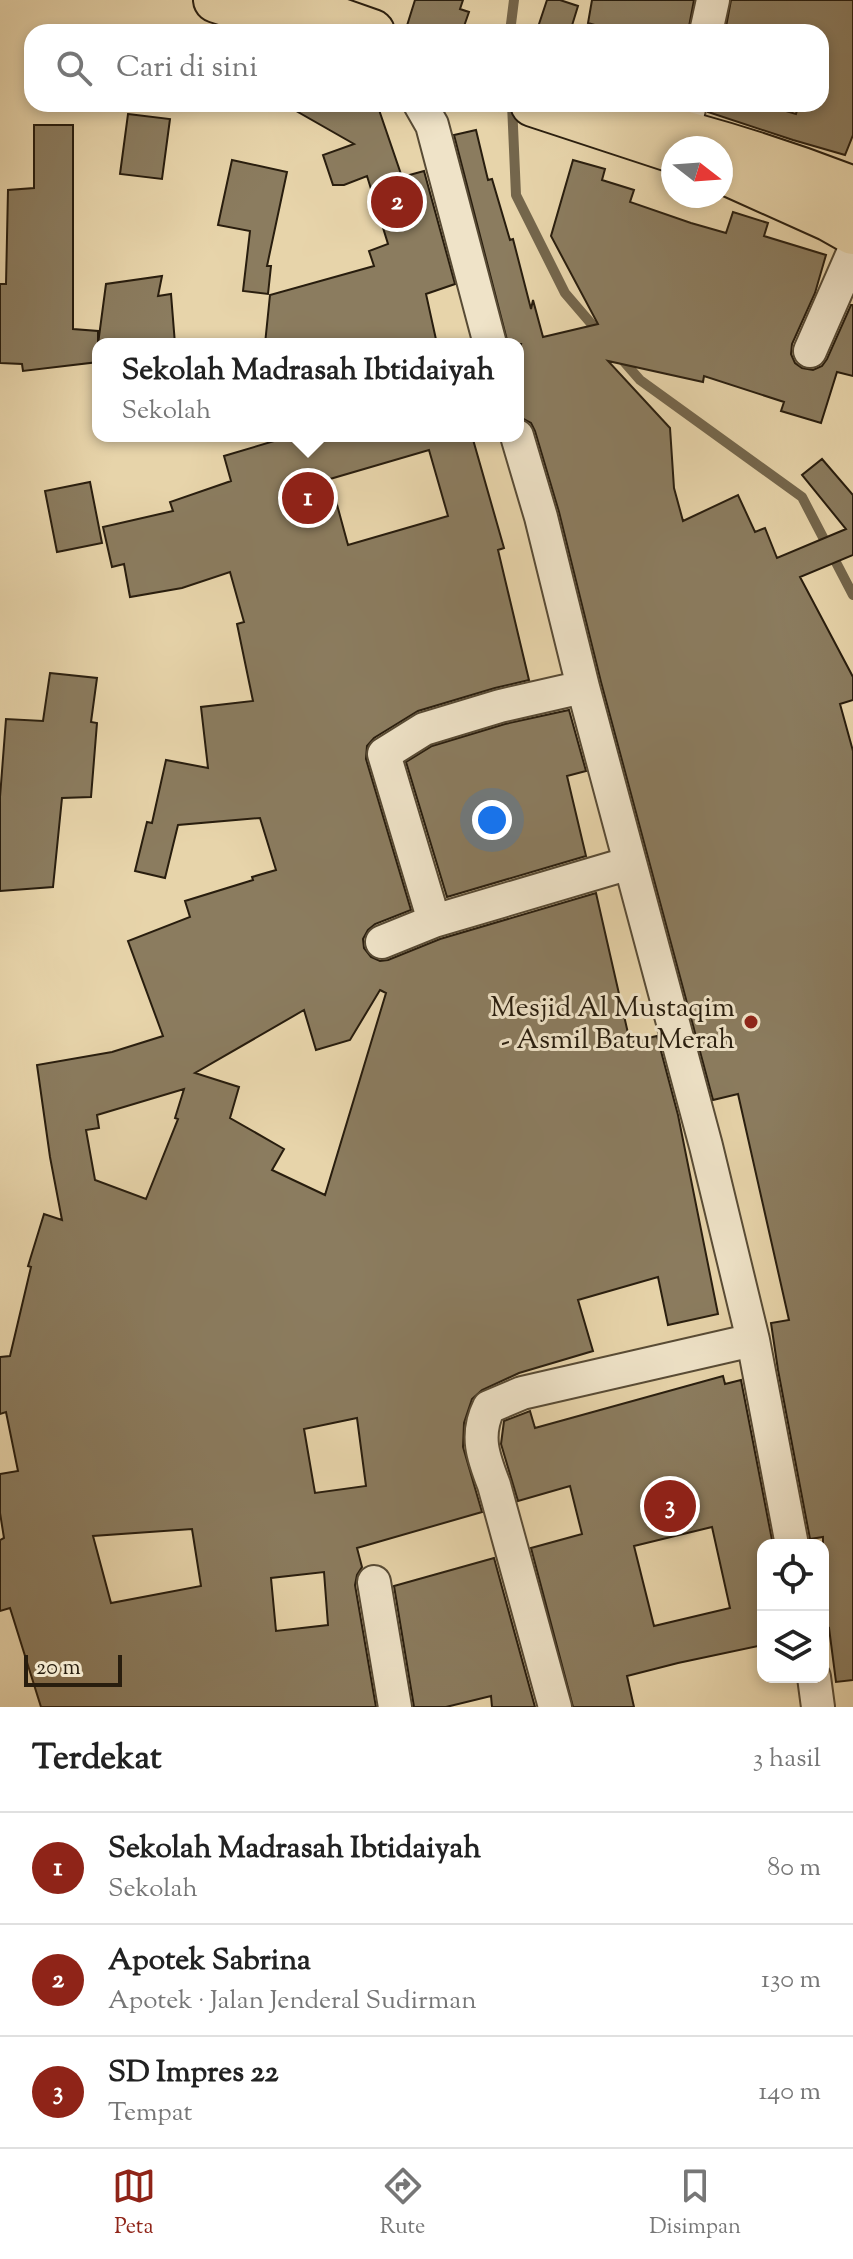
<!DOCTYPE html>
<html lang="id">
<head>
<meta charset="utf-8">
<style>
  :root { --surface:#fff; --page:#f2f2f2; --text:#222; --muted:#767676; --line:#e0e0e0; --accent:#8f2418 }
  body { margin:0; font-family:"Sorts Mill Goudy",serif; background:var(--page); color:var(--text) }
  .controls { position:absolute; right:24px; bottom:24px; display:grid; overflow:hidden; border-radius:16px; box-shadow:0 4px 12px #0003 }
  .controls button { width:72px; height:72px; display:grid; place-items:center; padding:0; border:0; border-bottom:2px solid var(--line); background:var(--surface); color:var(--text); font:40px sans-serif }
  .compass { position:absolute; left:661px; top:136px; width:72px; height:72px; border-radius:50%; background:var(--surface); box-shadow:0 4px 12px #0003; rotate:107deg }
  .scale { position:absolute; left:24px; bottom:20px; width:98px; box-sizing:border-box; padding-left:8px; border:4px solid #281d0e; border-top:0; font-size:22px; line-height:28px; white-space:nowrap; color:#281d0e; -webkit-text-stroke:6px #efe3c8; paint-order:stroke }
  .you { position:absolute; left:492px; top:820px; width:28px; height:28px; margin:-20px; border:6px solid #fff; border-radius:50%; background:#1a73e8; box-shadow:0 0 0 12px #1a73e833 }
  .badge { display:grid; place-items:center; width:52px; height:52px; border-radius:50%; background:var(--accent); color:#fff; font-size:26px; font-weight:700 }
  .pin { position:absolute; translate:-50% -50%; border:4px solid #fff; box-shadow:0 2px 8px #0006 }
  .popup { position:absolute; left:92px; top:338px; width:432px; height:104px; box-sizing:border-box; display:grid; place-content:center; border-radius:16px; background:var(--surface); filter:drop-shadow(0 2px 6px #0005); font-size:26px; white-space:nowrap; color:var(--muted) }
  .popup b { font-size:30px; color:var(--text) }
  .popup::after { content:''; position:absolute; left:50%; top:100%; margin-left:-16px; border:16px solid transparent; border-top-color:var(--surface) }
  .list { margin:0; padding:0; list-style:none }
  h2 { display:flex; justify-content:space-between; align-items:center; height:104px; margin:0; padding:0 32px; font-size:34px }
  h2 small { font-size:26px; font-weight:400; color:var(--muted) }
  .list li { display:grid; grid-template-columns:52px 1fr auto; gap:24px; align-items:center; box-sizing:border-box; height:112px; padding:0 32px; border-top:2px solid var(--line) }
  .list b { display:block; font-size:30px; white-space:nowrap }
  .list p { margin:0; font-size:26px; white-space:nowrap; color:var(--muted) }
  .list em { font-size:26px; font-style:normal; color:var(--muted) }
  .icon { flex:none; width:44px; height:44px; fill:none; stroke:currentColor; stroke-width:2; stroke-linecap:round; stroke-linejoin:round }
  .map { position:relative; flex:none; width:853px; height:1707px; overflow:hidden }
  .search { position:absolute; background:var(--surface); box-shadow:0 4px 12px #0003; left:24px; right:24px; top:24px; height:88px; display:flex; align-items:center; gap:20px; box-sizing:border-box; padding:0 28px; border-radius:24px; color:var(--muted); font-size:30px }
  .sheet { height:440px; background:var(--surface) }
  nav { display:flex; justify-content:space-around; align-items:center; box-sizing:border-box; height:112px; border-top:2px solid var(--line); background:var(--surface); font-size:22px; color:var(--muted) }
  nav a { display:grid; justify-items:center; gap:4px }
  nav .on { color:var(--accent) }
  .map>svg:first-child { display:block }
  .lines { fill:none; stroke-linecap:round; stroke-linejoin:round }
  .stream { stroke:#74664c; stroke-width:10 }
  .building { fill:#8b7c5f; stroke:#281d0e; stroke-width:2; fill-rule:evenodd }
  .minor-casing { stroke:#584b35; stroke-width:36 }
  .primary-casing { stroke:#281d0e; stroke-width:48 }
  .trunk-casing { stroke:#281d0e; stroke-width:48 }
  .minor { stroke:#efe3c8; stroke-width:32 }
  .primary { stroke:#e7d4aa; stroke-width:44 }
  .trunk { stroke:#e7d4aa; stroke-width:44 }
  .poi-dot { fill:#8f2418; stroke:#efe3c8; stroke-width:3 }
  .labels { text-anchor:middle; stroke-width:6; stroke-linejoin:round; paint-order:stroke }
  .poi-label { font-size:28px; fill:#281d0e; stroke:#efe3c8; text-anchor:end }
</style>
</head>
<body>
<div class="map">
<svg width="853" height="1707" viewBox="0 0 853 1707">
  <rect width="100%" height="100%" fill="#e7d4aa"/>
  <filter id="stains"><feTurbulence type="fractalNoise" baseFrequency=".0025" numOctaves="4"/><feColorMatrix values="0 0 0 0 .2 0 0 0 0 .09 0 0 0 0 .02 0 0 0 .5 -.17"/></filter>
  <radialGradient id="worn" r=".72"><stop offset=".6" stop-color="#630" stop-opacity="0"/><stop offset="1" stop-color="#630" stop-opacity=".3"/></radialGradient>
  <g class="lines">
    <path class="stream" d="M510,32l4,-32
      M512,104l4,91 49,98 36,42
      M619,356l21,24 162,117 51,98"/>
  </g>
  <path class="building" d="M415,0h48l-3,9 9,3 -7,20h-57z
    M547,0h13l18,6 -8,26h-16l-16,-5z
    M592,0h102l-6,32h-70l-30,-9z
    M731,0h122v135l-8,20 -52,-15 -85,-28v-8h54l34,10 3,-10h22v-72h-96z
    M284,104h93l25,73 22,-6 31,113 -29,10 11,50h-172l5,-49 104,-29 -5,-15 19,-7 -21,-68 -23,9h-11l-10,-30 31,-11z
    M128,114l42,5 -8,60 -42,-5z
    M34,125h39v204l25,2v31l-75,9 -1,-7 -22,-1v-79h6l2,-94 26,-2z
    M476,130l12,50 4,-1 18,61 3,-1 18,70 2,-9 10,37 55,-13 -47,-88 22,-76 32,9 -3,11 32,10 -4,12 61,21 35,10 7,-21 35,11 -4,13 62,19 -11,38 -23,51 -1,10 4,9 7,5 11,2 9,-4 5,-7 24,-54h2v71l-16,-4 -16,51 -40,-12 3,-9 -80,-26 -1,6 -95,-21 62,67 4,60 9,33 55,-26 17,37 10,-4 12,30 69,-29 -44,-54 20,-16 31,36v60l-53,22 53,100v23l-13,4 13,47v929l-17,2 -7,-54 -6,1v-92l-13,2 -32,-169 -7,-47 18,-3 -51,-226 -25,6 -112,-418 -42,-170 -24,-81 -4,-8 -9,-5 -4,-14v-50l3,-10h-13l-54,-209z
    M232,160l55,12 -20,94h4l-3,28 -25,-3 7,-60 -32,-6z
    M162,276l-4,20 13,-2 4,50h-77l8,-60z
    M291,436h181l32,112 -6,2 31,130 -34,8 -77,23 -44,27 -7,8 -1,13 45,151 -36,14 -7,6 -5,9 1,9 7,9 9,4 8,-1 52,-21 156,-46 34,149 27,-6 21,79 40,199 -50,11 -10,-48 -80,23 15,51 -74,22 -37,17 -10,9 -8,24 -1,24 19,65 -125,36 5,19 -5,8 -2,10 21,122h-335l-31,-99 -10,3v-71l4,-2 -4,-25v-39l18,-3 -12,-59 -6,2v-57l10,-1 21,-89 -3,-1 16,-52 18,6 -12,-63 -13,-92 75,-13 51,-16 -35,-95 62,-24 -5,-16 68,-21 -1,-3 24,-7 -16,-52 -82,7 -13,53 -30,-7 12,-49 5,1 14,-63 42,8 -7,-61 52,-6 -16,-77 7,-2 -14,-50 -48,16 -52,9 -6,-33 -12,3 -9,-40 70,-16 -3,-9 61,-21 -7,-25zM429,450l19,66 -100,29 -18,-66zM380,990l6,3 -61,202 -53,-25 12,-21 -54,-31 9,-31 -44,-14 109,-63 12,40 34,-10zM184,1089l-9,29 3,1 -32,80 -51,-19 -9,-50 13,-2 -2,-13zM357,1418l9,68 -51,7 -11,-64zM192,1529l9,57 -90,17 -18,-67zM324,1572l4,53 -52,6 -5,-53z
    M90,482l12,61 -45,9 -12,-61z
    M50,673l47,5 -6,44 6,1 -6,74 -29,1 -9,89 -53,4v-94l6,-78 37,2z
    M569,710l17,61 -19,5 19,80 -139,41 -41,-135 26,-16 73,-22z
    M723,1376l2,8 16,-4 32,165h-10v100l-85,18 -51,13 7,31h-61l-42,-159 51,-14 -12,-48 -52,15 -17,-57 3,-23 26,-10 5,17zM712,1527l18,81 -76,18 -20,-80z
    M494,1558l41,149h-43l-1,-11 -45,11h-32l-20,-121z"/>
  <g class="lines">
    <defs>
      <path id="minor" d="M706,32l7,-32
        M420,104l12,21 58,219
        M684,132l6,-28
        M810,351l43,-98
        M517,436l24,81 42,170 123,459 47,194 39,205
        M434,921l196,-58
        M382,942l52,-21 -50,-167 40,-25 76,-23 83,-19
        M374,1582l21,125
        M814,1677l4,30
        M555,1707l-61,-222c-11,-28 -19,-50 -5,-78l33,-14 231,-53"/>
      <path id="primary" d="M627,119c77,18 152,41 226,70"/>
      <path id="trunk" d="M216,0l100,32
        M290,3l82,29
        M533,104l140,46
        M721,170l109,49 23,13"/>
    </defs>
    <use href="#minor" class="minor-casing"/>
    <use href="#primary" class="primary-casing"/>
    <use href="#trunk" class="trunk-casing"/>
    <use href="#minor" class="minor"/>
    <use href="#primary" class="primary"/>
    <use href="#trunk" class="trunk"/>
  </g>
  <circle class="poi-dot" cx="751" cy="1022" r="8"/>
  <g class="labels">
    <g class="poi-label">
      <text x="735" y="1016">Mesjid Al Mustaqim<tspan x="735" dy="32">- Asmil Batu Merah</tspan></text>
    </g>
  </g>
  <rect width="100%" height="100%" filter="url(#stains)"/>
  <rect width="100%" height="100%" fill="url(#worn)"/>
</svg>
<div class="controls">
<button><svg class="icon" aria-label="locate" viewBox="0 0 24 24"><circle cx="12" cy="12" r="6"/><path d="M12 2v4M12 18v4M2 12h4M18 12h4"/></svg></button>
<button><svg class="icon" aria-label="layers" viewBox="0 0 24 24"><path d="M12 4l9 5-9 5-9-5zM3 14l9 5 9-5"/></svg></button>
</div>
<svg class="compass" viewBox="-18 -18 36 36"><path d="M0-13l5 13h-10z" fill="#e53935"/><path d="M0 13l5-13h-10z" fill="#767676"/></svg>
<div class="scale">20 m</div>
<div class="you"></div>
<div class="pin badge" style="left:308px;top:498px">1</div>
<div class="popup"><b>Sekolah Madrasah Ibtidaiyah</b>Sekolah</div>
<div class="pin badge" style="left:397px;top:202px">2</div>
<div class="pin badge" style="left:670px;top:1506px">3</div>
<div class="search"><svg class="icon" aria-label="search" viewBox="0 0 24 24"><circle cx="10" cy="10" r="6"/><path d="M15 15l6 6"/></svg>Cari di sini</div>
</div>
<section class="sheet">
<h2>Terdekat<small>3 hasil</small></h2>
<ul class="list">
<li><span class="badge">1</span><div><b>Sekolah Madrasah Ibtidaiyah</b><p>Sekolah</p></div><em>80 m</em></li>
<li><span class="badge">2</span><div><b>Apotek Sabrina</b><p>Apotek · Jalan Jenderal Sudirman</p></div><em>130 m</em></li>
<li><span class="badge">3</span><div><b>SD Impres 22</b><p>Tempat</p></div><em>140 m</em></li>
</ul>
</section>
<nav>
<a class="on"><svg class="icon" aria-label="map" viewBox="0 0 24 24"><path d="M3 6l6-2 6 2 6-2v14l-6 2-6-2-6 2zM9 4v14M15 6v14"/></svg>Peta</a>
<a><svg class="icon" aria-label="directions" viewBox="0 0 24 24"><path d="M12 3l9 9-9 9-9-9zM9 14v-3h6M13 9l2 2-2 2"/></svg>Rute</a>
<a><svg class="icon" aria-label="saved" viewBox="0 0 24 24"><path d="M7 4h10v16l-5-4-5 4z"/></svg>Disimpan</a>
</nav>
</body>
</html>
